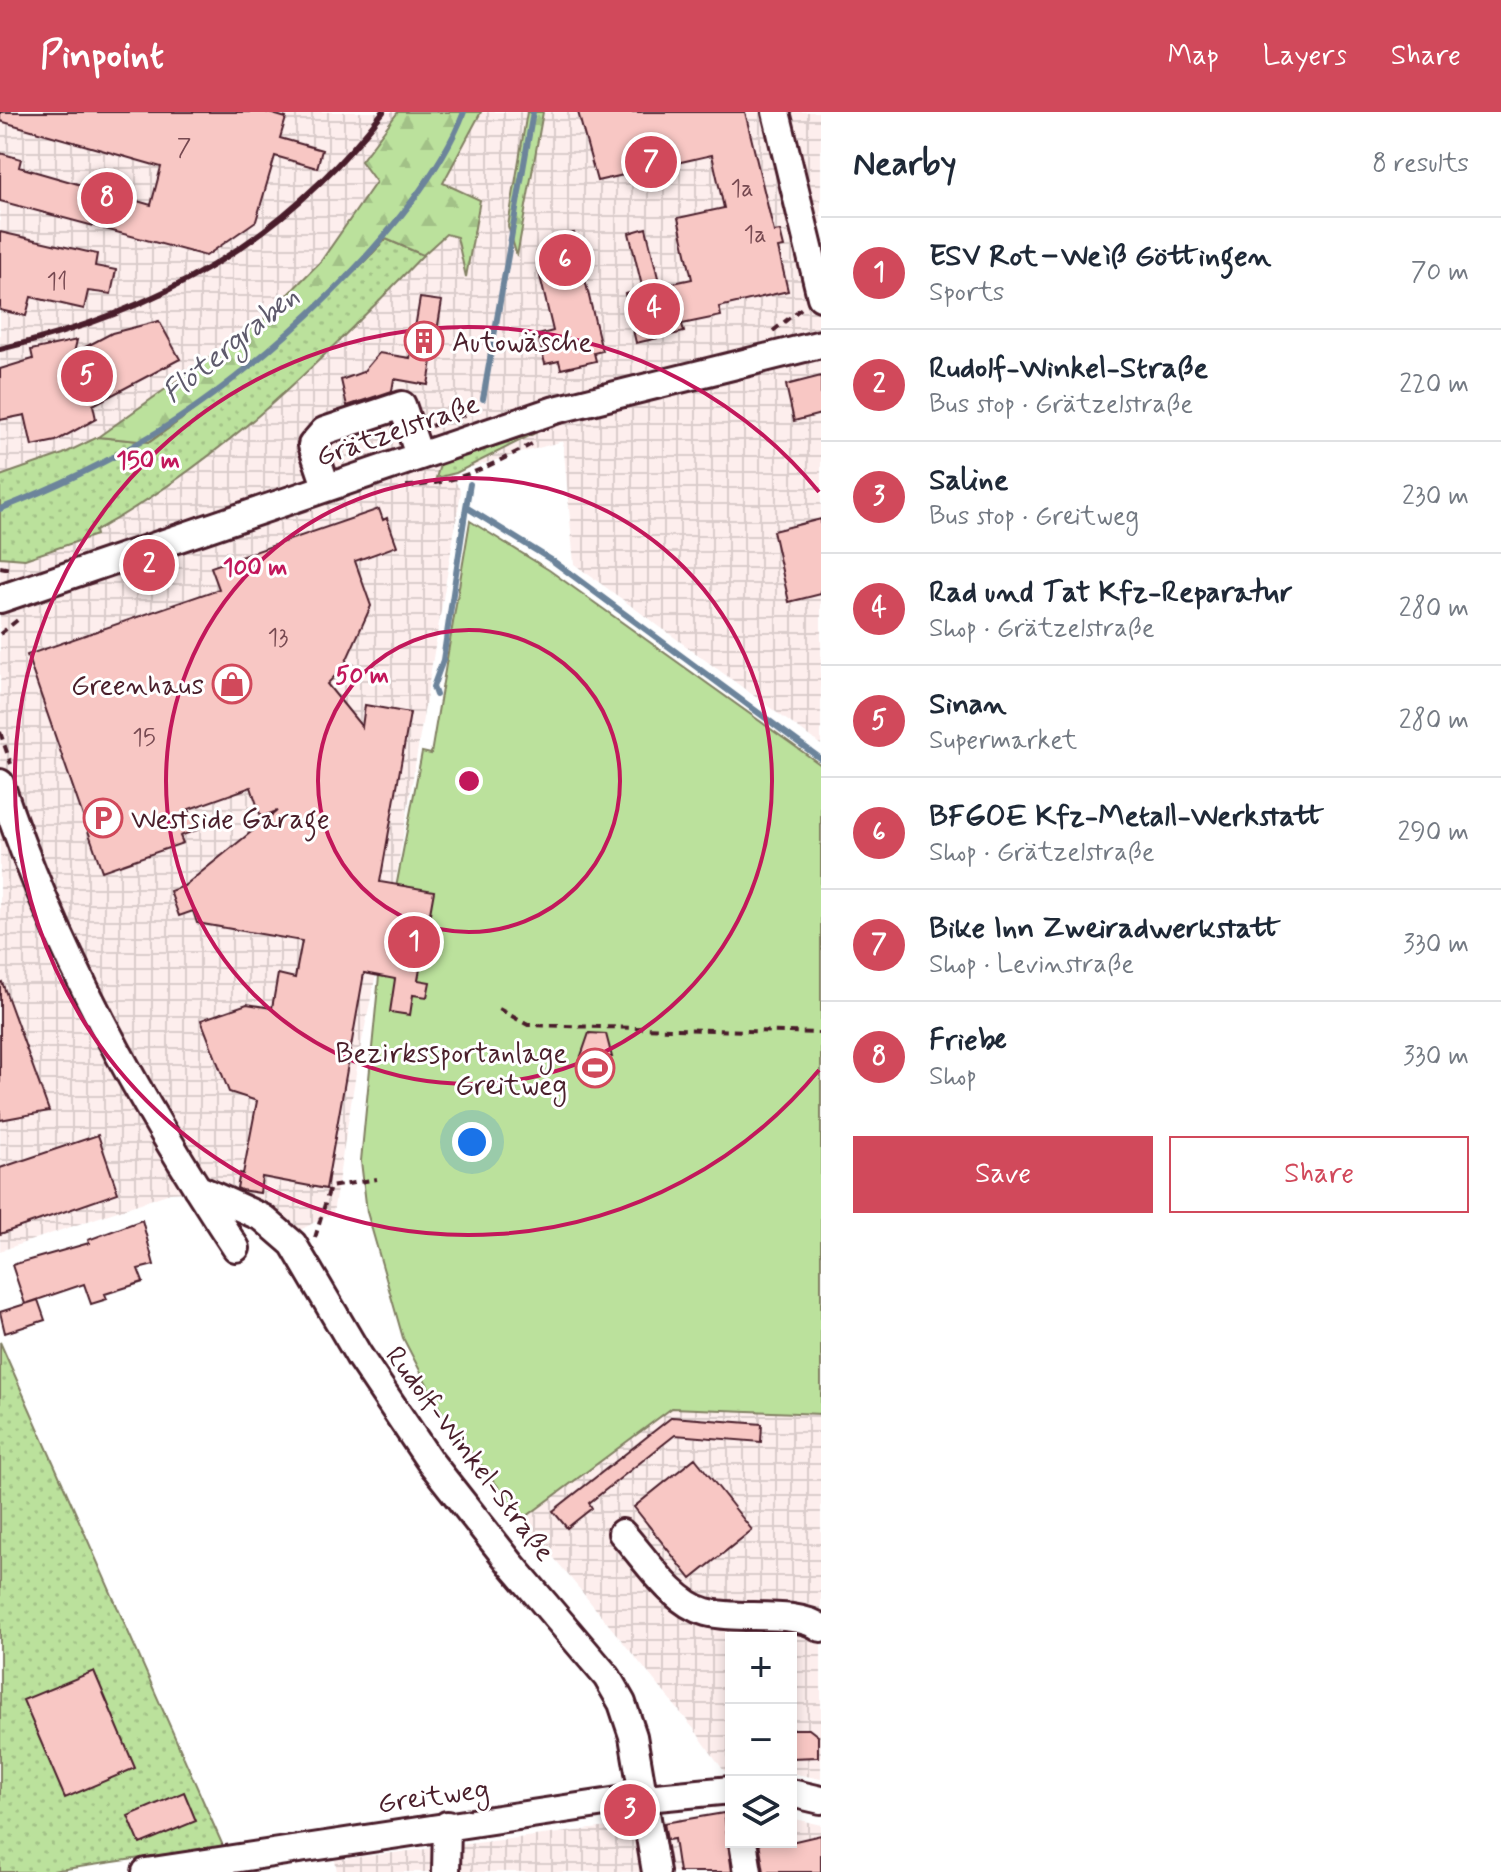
<!DOCTYPE html>
<html lang="en">
<head>
<meta charset="utf-8">
<style>
  :root { --surface:#fff; --page:#f2f2f3; --text:#1f2937; --muted:#747a83; --line:#e0e1e3; --accent:#d1495b }
  body { margin:0; font-family:Mynerve,sans-serif; background:var(--page); color:var(--text) }
  .controls { position:absolute; right:24px; bottom:24px; display:grid; overflow:hidden; border-radius:0px; box-shadow:0 4px 12px #0003 }
  .controls button { width:72px; height:72px; display:grid; place-items:center; padding:0; border:0; border-bottom:2px solid var(--line); background:var(--surface); color:var(--text); font:40px sans-serif }
  .you { position:absolute; left:472px; top:1030px; width:28px; height:28px; margin:-20px; border:6px solid #fff; border-radius:50%; background:#1a73e8; box-shadow:0 0 0 12px #1a73e833 }
  .badge { display:grid; place-items:center; width:52px; height:52px; border-radius:50%; background:var(--accent); color:#fff; font-size:26px; font-weight:700 }
  .pin { position:absolute; translate:-50% -50%; border:4px solid #fff; box-shadow:0 2px 8px #0006 }
  .list { margin:0; padding:0; list-style:none }
  h2 { display:flex; justify-content:space-between; align-items:center; height:104px; margin:0; padding:0 32px; font-size:34px }
  h2 small { font-size:26px; font-weight:400; color:var(--muted) }
  .list li { display:grid; grid-template-columns:52px 1fr auto; gap:24px; align-items:center; box-sizing:border-box; height:112px; padding:0 32px; border-top:2px solid var(--line) }
  .list b { display:block; font-size:30px; white-space:nowrap }
  .list p { margin:0; font-size:26px; white-space:nowrap; color:var(--muted) }
  .list em { font-size:26px; font-style:normal; color:var(--muted) }
  .actions { display:flex; gap:16px; padding:24px 32px }
  .actions a { flex:1; padding:18px 0; border:2px solid var(--accent); border-radius:0px; text-align:center; font-size:28px; color:var(--accent) }
  .actions .main { background:var(--accent); color:#fff }
  .icon { flex:none; width:44px; height:44px; fill:none; stroke:currentColor; stroke-width:2; stroke-linecap:round; stroke-linejoin:round }
  .map { position:relative; flex:none; width:821px; height:1760px; overflow:hidden }
  header { display:flex; align-items:center; gap:48px; box-sizing:border-box; height:112px; padding:0 40px; background:var(--accent); color:#fff }
  header strong { font-size:38px }
  nav { display:flex; gap:44px; margin-inline-start:auto; font-size:28px }
  main { display:flex }
  aside { flex:1; background:var(--surface) }
  .map>svg:first-child { display:block }
  .industrial { fill:url(#industrial-grid) }
  .green { fill:url(#green-dots); stroke:#828064; stroke-width:2 }
  .forest { fill:url(#forest-firs); stroke:#828064; stroke-width:2 }
  .pitch { fill:#bbe19c; stroke:#828064; stroke-width:2 }
  .lines { fill:none; stroke-linecap:round; stroke-linejoin:round }
  .stream { stroke:#6c849b; stroke-width:6 }
  .building { fill:#f8c7c4; stroke:#4a1f2b; stroke-width:2 }
  .minor-casing { stroke:#4a1f2b; stroke-width:32 }
  .path { stroke:#4a1f2b; stroke-width:4; stroke-dasharray:8 6; stroke-linecap:butt }
  .minor { stroke:#fff; stroke-width:26 }
  .rail { stroke:#4a1f2b; stroke-width:6 }
  .ring { fill:none; stroke:#c2185b; stroke-width:4 }
  .labels { text-anchor:middle; stroke-width:6; stroke-linejoin:round; paint-order:stroke }
  .number-label { font-size:24px; fill:#764951 }
  .poi-label { font-size:28px; fill:#4a1f2b; stroke:#fff; text-anchor:start }
  .street-label { font-size:28px; fill:#4a1f2b; stroke:#fff }
  .water-label { font-size:30px; font-style:italic; fill:#5e5a6c; stroke:#fff }
  .centre { fill:#c2185b; stroke:#fff; stroke-width:4 }
  .ring-label { font-size:24px; text-anchor:middle; font-weight:bold; fill:#c2185b; stroke:#fff; stroke-width:6; stroke-linejoin:round; paint-order:stroke }
</style>
</head>
<body>
<header>
<strong>Pinpoint</strong>
<nav><a>Map</a><a>Layers</a><a>Share</a></nav>
</header>
<main>
<div class="map">
<svg width="821" height="1760" viewBox="0 0 821 1760">
  <defs>
    <pattern id="industrial-grid" width="8" height="8" patternUnits="userSpaceOnUse" patternTransform="scale(2)"><rect width="8" height="8" fill="#fdeeed"/><path d="M0 4h8M4 0v8" fill="none" stroke="#dacccb"/></pattern>
    <pattern id="green-dots" width="8" height="8" patternUnits="userSpaceOnUse" patternTransform="scale(2)"><rect width="8" height="8" fill="#bbe19c"/><path d="M2 2h.1M6 6h.1" fill="none" stroke="#a2c187" stroke-width="1.8" stroke-linecap="round"/></pattern>
    <pattern id="forest-firs" width="22" height="20" patternUnits="userSpaceOnUse" patternTransform="scale(2)"><rect width="22" height="20" fill="#bbe19c"/><path d="M5 1l3.5 6h-7zM16 11l3.5 6h-7z" fill="#a2c187"/></pattern>
  </defs>
  <rect width="100%" height="100%" fill="#fff"/>
  <filter id="ink" filterUnits="userSpaceOnUse"><feTurbulence type="fractalNoise" baseFrequency=".0125" numOctaves="2"/><feDisplacementMap in="SourceGraphic" scale="16" xChannelSelector="R" yChannelSelector="G"/><feConvolveMatrix kernelMatrix="1 2 1 2 8 2 1 2 1" color-interpolation-filters="sRGB"/></filter>
  <g filter="url(#ink)">
    <path class="industrial" d="M0,0h821v633l-247,-181 -11,-123 -112,32 10,19 -66,392 -36,171 -26,158 -35,18 -30,-25 -40,-16 -58,3 -170,58z
      M672,1296l149,6v365l-30,-6v-135h-60v134l-7,-1 -30,-42 -171,-209z
      M724,1701h7v29h60v-24l30,7v47h-484l-2,-12z"/>
    <path class="green" d="M386,127l37,16c-99,104 -201,206 -328,276l1,4 -71,24 -25,-2v-81l63,-22 35,-17 52,5c89,-64 161,-122 236,-203z
      M537,320l-81,41 -20,5 4,-13 9,-5z
      M0,1230l223,504 -178,26h-45z"/>
    <path class="forest" d="M398,0h83l-38,71 37,17 -14,77 -9,-40 -11,-3 -23,21 -37,-16c-73,77 -149,143 -237,203l-51,-5 166,-118 57,-58 55,-79 -15,-21z
      M527,0h16l-26,144 -9,-30z"/>
    <path class="pitch" d="M470,409l79,49 272,195v649l-149,-6 -149,111 -79,-102 -41,-79 -36,-126 -6,-51 18,-185 43,-224 9,2z"/>
    <g class="lines">
      <path class="stream" d="M483,287l50,-287
        M470,372l-4,23 87,54 268,198
        M0,397c50,-20 100,-43 147,-71 106,-61 273,-211 317,-326
        M436,583l-3,-8 10,-27 23,-153"/>
    </g>
    <path class="building" d="M0,0h266l20,6 -6,20 42,12 -5,18 -42,-12 -19,65 -50,35 -206,-55v-48l21,6 -2,8 132,38 10,-38 -161,-46z
      M578,0h167l29,120 6,-1 4,16 -6,1 10,43 -69,16 2,9 -39,8 2,8 -48,11 -11,-49 18,-4 -14,-57 17,-5 14,58 32,-7 -14,-61 46,-10 -12,-53 -115,26z
      M0,120l97,22 -2,12 21,4 -5,24 -23,-3 -4,18 -53,-12 -5,19 -26,-6z
      M574,121l28,118 -8,2 2,8 -35,8 -2,-8 -14,3 -7,-29 15,-4 -14,-59 14,-4 -6,-29z
      M420,186l22,3 -14,84 -34,-6 -2,12 -45,15 -6,-26 22,-8 16,-19 31,5z
      M159,209l21,38 -87,46 3,14 -40,22 -24,5 -7,-31 -25,5v-51l33,-10 -2,-9 46,-10 -3,13 38,-20z
      M821,264v38l-27,7 -8,-36z
      M379,397l4,11 4,-2 10,28 -42,15 16,45 -28,62 -16,16 35,43 3,-22 45,8 -30,169 54,9 -16,89 12,2 -3,15 -14,-2 -3,20 -20,-3 5,-33 -31,-6 -38,216 -64,-12 -2,16 -19,-3 -4,-2 3,-15 3,1 14,-73 -28,-9 -28,-72 46,-16 25,4 6,-34 17,4 7,-37 -105,-18 -4,-12 -14,5 -9,-25 14,-5 93,-75 -16,6 -10,-30 -62,22 8,21 -17,6 3,7 -81,28 -75,-216 192,-66 -8,-22z
      M821,407v75l-32,8 -16,-71z
      M2,870l47,129 -49,9v-137z
      M589,921l17,1 6,23h-4v7l-23,-1v-7h-4z
      M98,1023l20,58 -118,41v-66z
      M142,1108l12,45 -16,4 5,13 -38,12 2,5 -16,5 -7,-20 -59,20 -13,-39 77,-22 -1,-3z
      M38,1188l7,20 -40,13 -5,-21z
      M672,1305l90,7 -1,18 -86,-7 -86,68 3,5 -25,20 -14,-17z
      M695,1346l57,72 -61,49 -57,-72z
      M94,1559l41,97 -70,30 -42,-98z
      M791,1617h18l9,7v21l-27,1z
      M184,1680l12,29 -56,23 -12,-28z
      M724,1701l8,59h-53l-5,-33 -7,1 -3,-17z
      M821,1723v37h-57l-5,-30h32z"/>
    <g class="lines">
      <defs>
        <path id="minor" d="M776,0l45,185
          M326,374l-14,-41 12,-14 78,-26 17,50
          M0,487l555,-189 266,-66
          M0,671c54,165 140,320 236,465
          M197,1076l66,30 30,26 66,112 70,104 82,104 96,113 15,26 11,33 23,136
          M622,1421c23,25 50,70 84,79 32,9 90,-3 115,16
          M791,1681l30,7
          M743,1730l5,30
          M146,1760l479,-72 106,-10
          M446,1760l1,-47"/>
      </defs>
      <use href="#minor" class="minor-casing"/>
      <path class="path" d="M773,219l30,-24
        M431,314l45,-15
        M406,374c48,-1 84,-20 126,-42
        M0,455l11,2
        M0,522l20,-16
        M0,620l11,32
        M499,897l29,16 293,8
        M315,1126l15,-51 47,-8"/>
      <use href="#minor" class="minor"/>
      <path class="rail" d="M0,237c157,-36 284,-109 383,-237"/>
    </g>
  </g>
  <g class="ring">
    <circle cx="469" cy="669" r="151"/>
    <circle cx="469" cy="669" r="303"/>
    <path d="M819 958A454 454 0 1 1 819 380"/>
  </g>
  <defs>
    <symbol id="building-ring" viewBox="-11 -11 22 22"><circle r="9.5" fill="#fff" stroke="#d1495b" stroke-width="1.5"/><path d="M-4-6H4V6H1V3H-1V6H-4ZM-2.5-4.3h1.7v1.8h-1.7ZM.8-4.3h1.7v1.8H.8ZM-2.5-1h1.7V.8h-1.7ZM.8-1h1.7V.8H.8Z" fill="#d1495b"/></symbol>
    <symbol id="shop-ring" viewBox="-11 -11 22 22"><circle r="9.5" fill="#fff" stroke="#d1495b" stroke-width="1.5"/><path d="M-5-2.5h2.3a2.7 3.5 0 0 1 5.4 0H5L5.5 6h-11ZM-1.5-2.5h3a1.5 2.3 0 0 0-3 0Z" fill="#d1495b"/></symbol>
    <symbol id="parking-ring" viewBox="-11 -11 22 22"><circle r="9.5" fill="#fff" stroke="#d1495b" stroke-width="1.5"/><path d="M-3.5-5.5H1a3.5 3.5 0 0 1 0 7H-1V5.5H-3.5ZM-1-3.4V-.6H.8a1.4 1.4 0 0 0 0-2.8Z" fill="#d1495b"/></symbol>
    <symbol id="stadium-ring" viewBox="-11 -11 22 22"><circle r="9.5" fill="#fff" stroke="#d1495b" stroke-width="1.5"/><path d="M0-5a6.5 5 0 1 0 0 10a6.5 5 0 1 0 0-10ZM-3.5-1.8h7v3.6h-7Z" fill="#d1495b"/></symbol>
  </defs>
  <g fill-rule="evenodd">
    <use href="#building-ring" x="402" y="207" width="44" height="44"/>
    <use href="#shop-ring" x="210" y="550" width="44" height="44"/>
    <use href="#parking-ring" x="81" y="684" width="44" height="44"/>
    <use href="#stadium-ring" x="573" y="934" width="44" height="44"/>
  </g>
  <g class="labels">
    <g class="number-label">
      <text x="184" y="43">7</text>
      <text x="742" y="84">1a</text>
      <text x="755" y="130">1a</text>
      <text x="57" y="177">11</text>
      <text x="278" y="533">13</text>
      <text x="144" y="633">15</text>
    </g>
    <g class="poi-label">
      <text x="452" y="239">Autowäsche</text>
      <text x="204" y="582" text-anchor="end">Greenhaus</text>
      <text x="131" y="716">Westside Garage</text>
      <text x="567" y="950" text-anchor="end">Bezirkssportanlage<tspan x="567" dy="32">Greitweg</tspan></text>
    </g>
    <g class="street-label">
      <text transform="translate(397 317) rotate(-19)" y="10">Grätzelstraße</text>
      <text transform="translate(471 1341) rotate(53)" y="10">Rudolf-Winkel-Straße</text>
      <text transform="translate(433 1683) rotate(-8)" y="10">Greitweg</text>
    </g>
    <g class="water-label">
      <text transform="translate(230 232) rotate(-39)" y="10">Flötergraben</text>
    </g>
  </g>
  <circle cx="469" cy="669" r="12" class="centre"/>
  <g class="ring-label">
    <text x="148" y="356">150 m</text>
    <text x="255" y="463">100 m</text>
    <text x="362" y="571">50 m</text>
  </g>
</svg>
<div class="controls">
<button>+</button>
<button>−</button>
<button><svg class="icon" aria-label="layers" viewBox="0 0 24 24"><path d="M12 4l9 5-9 5-9-5zM3 14l9 5 9-5"/></svg></button>
</div>
<div class="you"></div>
<div class="pin badge" style="left:414px;top:830px">1</div>
<div class="pin badge" style="left:149px;top:453px">2</div>
<div class="pin badge" style="left:630px;top:1698px">3</div>
<div class="pin badge" style="left:654px;top:197px">4</div>
<div class="pin badge" style="left:87px;top:264px">5</div>
<div class="pin badge" style="left:565px;top:148px">6</div>
<div class="pin badge" style="left:651px;top:50px">7</div>
<div class="pin badge" style="left:107px;top:86px">8</div>
</div>
<aside>
<h2>Nearby<small>8 results</small></h2>
<ul class="list">
<li><span class="badge">1</span><div><b>ESV Rot–Weìß Göttingen</b><p>Sports</p></div><em>70 m</em></li>
<li><span class="badge">2</span><div><b>Rudolf-Winkel-Straße</b><p>Bus stop · Grätzelstraße</p></div><em>220 m</em></li>
<li><span class="badge">3</span><div><b>Saline</b><p>Bus stop · Greitweg</p></div><em>230 m</em></li>
<li><span class="badge">4</span><div><b>Rad und Tat Kfz-Reparatur</b><p>Shop · Grätzelstraße</p></div><em>280 m</em></li>
<li><span class="badge">5</span><div><b>Sinan</b><p>Supermarket</p></div><em>280 m</em></li>
<li><span class="badge">6</span><div><b>BFGOE Kfz-Metall-Werkstatt</b><p>Shop · Grätzelstraße</p></div><em>290 m</em></li>
<li><span class="badge">7</span><div><b>Bike Inn Zweiradwerkstatt</b><p>Shop · Levinstraße</p></div><em>330 m</em></li>
<li><span class="badge">8</span><div><b>Friebe</b><p>Shop</p></div><em>330 m</em></li>
</ul>
<div class="actions"><a class="main">Save</a><a>Share</a></div>
</aside>
</main>
</body>
</html>
